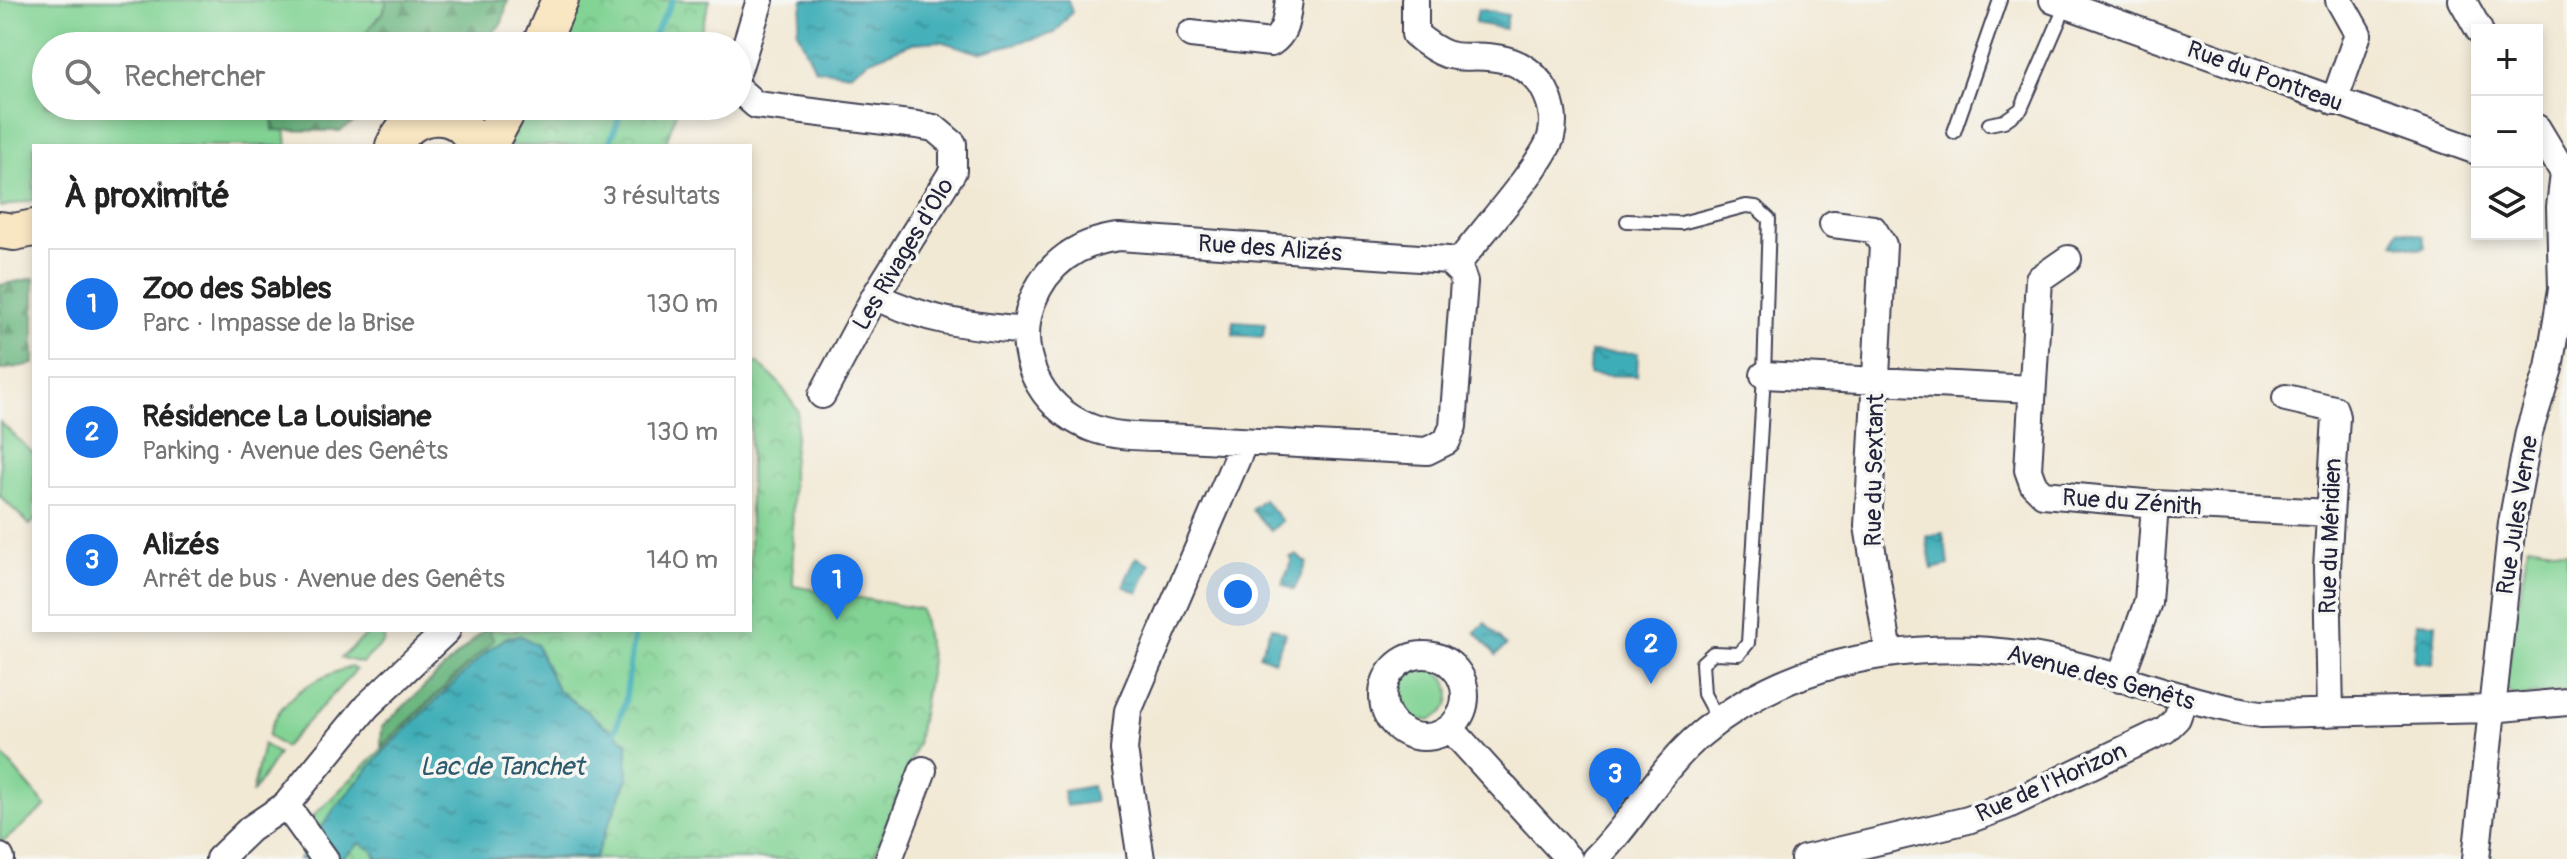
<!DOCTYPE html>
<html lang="fr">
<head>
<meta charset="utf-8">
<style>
  :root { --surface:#fff; --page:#f6f6f6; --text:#222; --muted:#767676; --line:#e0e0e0; --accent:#1a73e8 }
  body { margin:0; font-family:Pangolin,sans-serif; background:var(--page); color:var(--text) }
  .controls { position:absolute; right:24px; top:24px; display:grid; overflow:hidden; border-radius:0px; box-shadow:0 4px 12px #0003 }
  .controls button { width:72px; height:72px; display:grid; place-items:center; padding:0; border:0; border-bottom:2px solid var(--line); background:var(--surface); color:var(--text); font:40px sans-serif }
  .you { position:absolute; left:1238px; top:594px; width:28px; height:28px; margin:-20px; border:6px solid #fff; border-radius:50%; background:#1a73e8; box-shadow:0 0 0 12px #1a73e833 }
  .badge { display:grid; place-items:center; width:52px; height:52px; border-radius:50%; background:var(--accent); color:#fff; font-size:26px; font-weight:700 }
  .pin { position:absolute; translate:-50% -66px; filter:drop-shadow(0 2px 4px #0008) }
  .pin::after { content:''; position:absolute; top:42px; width:28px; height:24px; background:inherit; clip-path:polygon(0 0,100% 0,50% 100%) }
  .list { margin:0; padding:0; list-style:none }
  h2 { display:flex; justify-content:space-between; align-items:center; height:104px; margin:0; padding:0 32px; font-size:34px }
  h2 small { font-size:26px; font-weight:400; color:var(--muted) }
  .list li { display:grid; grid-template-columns:52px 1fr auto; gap:24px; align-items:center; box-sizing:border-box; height:112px; margin:0 16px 16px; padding:0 16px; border:2px solid var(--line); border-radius:0px }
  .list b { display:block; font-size:30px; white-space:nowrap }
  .list p { margin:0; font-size:26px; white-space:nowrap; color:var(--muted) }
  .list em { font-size:26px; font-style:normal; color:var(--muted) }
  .icon { flex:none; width:44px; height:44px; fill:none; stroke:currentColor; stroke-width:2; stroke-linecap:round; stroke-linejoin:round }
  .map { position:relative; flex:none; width:2567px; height:859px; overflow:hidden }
  .search { position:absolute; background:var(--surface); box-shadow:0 4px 12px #0003; left:32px; top:32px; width:720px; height:88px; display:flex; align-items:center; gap:20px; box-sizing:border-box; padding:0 28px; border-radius:44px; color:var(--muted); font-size:30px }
  .panel { position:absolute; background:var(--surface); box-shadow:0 4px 12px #0003; left:32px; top:144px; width:720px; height:488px; border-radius:0px }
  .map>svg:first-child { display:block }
  .grass { fill:#82d394; stroke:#527a68; stroke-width:2 }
  .forest { fill:url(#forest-firs); stroke:#466c5c; stroke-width:2 }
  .park { fill:url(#park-crowns); stroke:#527a68; stroke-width:2 }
  .water { fill:url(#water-ripples); stroke:#306879; stroke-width:2 }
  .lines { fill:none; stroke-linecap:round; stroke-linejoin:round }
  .stream { stroke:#3dadb7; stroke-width:6 }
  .lane-casing { stroke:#414052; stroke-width:16 }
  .street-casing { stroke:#414052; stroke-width:30 }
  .secondary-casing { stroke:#414052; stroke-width:40 }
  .lane { stroke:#fff; stroke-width:12 }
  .street { stroke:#fff; stroke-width:26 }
  .secondary { stroke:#f9e7c3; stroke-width:36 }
  .labels { text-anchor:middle; stroke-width:7; stroke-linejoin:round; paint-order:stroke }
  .street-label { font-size:24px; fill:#22223b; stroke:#f6f6f2 }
  .water-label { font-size:26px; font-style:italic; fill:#2d5a6d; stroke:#f6f6f2 }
</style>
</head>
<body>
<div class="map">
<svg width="2567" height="859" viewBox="0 0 2567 859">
  <defs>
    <pattern id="forest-firs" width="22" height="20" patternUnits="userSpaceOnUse" patternTransform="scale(2)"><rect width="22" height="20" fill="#69b57e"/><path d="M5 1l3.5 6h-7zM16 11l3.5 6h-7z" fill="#569368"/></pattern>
    <pattern id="park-crowns" width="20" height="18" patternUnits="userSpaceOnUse" patternTransform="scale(2)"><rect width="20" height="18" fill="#82d394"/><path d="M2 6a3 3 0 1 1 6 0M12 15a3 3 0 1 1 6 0" fill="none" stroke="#70b580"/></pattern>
    <pattern id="water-ripples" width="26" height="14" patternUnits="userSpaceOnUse" patternTransform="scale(2)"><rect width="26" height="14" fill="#3dadb7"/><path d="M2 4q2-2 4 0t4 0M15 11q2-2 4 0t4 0" fill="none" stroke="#338c96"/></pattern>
  </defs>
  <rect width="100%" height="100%" fill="#f6f6f2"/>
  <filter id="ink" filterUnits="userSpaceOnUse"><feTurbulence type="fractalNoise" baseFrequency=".0125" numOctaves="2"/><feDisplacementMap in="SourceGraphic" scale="16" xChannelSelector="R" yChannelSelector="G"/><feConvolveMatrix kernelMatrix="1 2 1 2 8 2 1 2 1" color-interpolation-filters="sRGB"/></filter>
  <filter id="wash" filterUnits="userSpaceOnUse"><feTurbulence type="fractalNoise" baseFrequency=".006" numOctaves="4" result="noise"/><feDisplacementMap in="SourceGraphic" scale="32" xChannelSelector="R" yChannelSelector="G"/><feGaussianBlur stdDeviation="1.8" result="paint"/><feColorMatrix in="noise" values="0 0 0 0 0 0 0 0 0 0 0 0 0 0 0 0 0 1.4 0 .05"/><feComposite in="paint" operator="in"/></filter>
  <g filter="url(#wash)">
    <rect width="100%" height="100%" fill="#f2e9d5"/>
    <path class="grass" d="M0,0h409l-21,46h-342v60h273l-34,22 2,18h-253v54l-34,7z
      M0,422l34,32v67l-4,4 -30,-29z
      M2528,545l39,6v140l-52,6 -10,-9z
      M372,630h18l-7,8 2,3 -23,22 -21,-5z
      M351,667l5,3 -72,77 -16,-11c10,-38 46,-58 83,-69z
      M1398 694a26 26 0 1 1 52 0a26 26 0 1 1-52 0Z
      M263,744l15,10 -26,40z
      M0,752l46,54 -43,36 -3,-3z"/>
    <path class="forest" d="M387,0h121l-6,23 -22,23h-127l30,-33z
      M272,106h107l-39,25 -67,-1z
      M34,278v86l-34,6v-85z
      M484,630h29l-19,10 -113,107 1,-20z"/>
    <path class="park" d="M577,0h133l-14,46h-142z
      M521,106h157l-13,40h-167z
      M750,361l8,2 21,20 19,28 -6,56 1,119 128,23 10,52 -14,83 -44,115h-528l-34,-41 183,-178 -6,-10h262z"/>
    <path class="water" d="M803,0h265l4,12 -17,21 -76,20 -39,-12 -27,2 -43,17 -20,14 -35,-5 -18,-38z
      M1478,9l30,6 -3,14 -30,-6z
      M2398,230l25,6 2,11 -7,2 -24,-6z
      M1233,321l32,2 -2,14 -30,-2z
      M1590,352l48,1 -1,23 -48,-1z
      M1263,499l19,22 -11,10 -20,-22z
      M1943,533l6,32 -17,4 -6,-33z
      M1296,555l11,8 -13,27 -12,-6 10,-23 -2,-4z
      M1136,557l14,7 -12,29 -15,-7z
      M2417,622l19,1 -3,41 -19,-2z
      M1485,623l21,23 -10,9 -21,-23z
      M1272,627l14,6 -12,28 -15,-6z
      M520,635l16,9 21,45 70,53 1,36 -33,79 -218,2 -4,-8 -13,-8 -20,16h-41l36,-51 47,-55 106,-103 19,-13z
      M1092,786l3,16 -29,4 -3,-15z"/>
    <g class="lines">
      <path class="stream" d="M648,46l25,-46
        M608,146l16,-40
        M613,736l12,-34 10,-72"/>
    </g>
  </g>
  <g filter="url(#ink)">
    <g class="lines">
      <defs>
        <path id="lane" d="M1989,124l15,-3 17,-12 45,-104
          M1954,132l46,-132
          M1627,221l54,2 65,-17 10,1 13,12 -5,156 -16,268 -9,11 -26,-1 -11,10 2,31 14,26"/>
        <path id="street" d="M1415,0v34c44,37 47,15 91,26 15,4 26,12 35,24 10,15 15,35 10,53 -7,26 -75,102 -95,129
          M2053,0l424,151
          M2462,0l17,30
          M1191,34l80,9c16,-11 15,-25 18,-43
          M738,70l22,-70
          M738,89l18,16 161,20 17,3 19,16v27l-78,125 -53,99
          M2334,102l24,-68 -19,-34
          M2537,128l27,45
          M1833,224l40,5 10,16 -15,281 21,127
          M1119,237l329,23 13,13 3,9 -11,144 -6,15 -20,10c-80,-4 -161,-8 -242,-13 -30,-2 -68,1 -96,-11 -50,-20 -75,-74 -57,-125 15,-39 46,-60 87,-65z
          M2068,259l-29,20 -11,191 5,14 10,10 112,10 175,9
          M875,296c54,26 92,29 151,35
          M1764,375l267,14
          M2286,398l48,11 2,8 -9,151 3,145
          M1383 696a41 41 0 1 1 82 0a41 41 0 1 1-82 0Z
          M2120,679l28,-77 7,-98
          M1450,728l119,131
          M286,805l39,54
          M0,857l1,2
          M219,859l31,-30 36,-24 81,-99 80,-76
          M889,859l34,-89
          M1141,859l-17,-109 4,-39 116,-269
          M1595,859c39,-38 64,-90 106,-125 104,-88 257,-102 385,-66 58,16 114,38 175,46l230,-5 76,-7
          M1804,859l164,-39 38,-14 159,-76 12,-12 7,-20
          M2476,859l36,-336 17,-91 20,-64 13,-79 -2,-82 4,-34"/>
        <path id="secondary" d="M540,46l20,-46
          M394,146c15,-37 68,-41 81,0
          M488,146l22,-40
          M0,230l14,2 20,-4"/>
      </defs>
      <use href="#lane" class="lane-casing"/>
      <use href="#street" class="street-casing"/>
      <use href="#secondary" class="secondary-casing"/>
      <use href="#lane" class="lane"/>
      <use href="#street" class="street"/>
      <use href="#secondary" class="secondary"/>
    </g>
  </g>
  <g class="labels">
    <g class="street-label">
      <text transform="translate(2265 76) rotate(20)" y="8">Rue du Pontreau</text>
      <text transform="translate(1270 248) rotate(4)" y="8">Rue des Alizés</text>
      <text transform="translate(903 254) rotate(-59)" y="8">Les Rivages d'Olo</text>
      <text transform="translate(1874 470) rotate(-89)" y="8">Rue du Sextant</text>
      <text transform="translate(2132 502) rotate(4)" y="8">Rue du Zénith</text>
      <text transform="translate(2517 515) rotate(-81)" y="8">Rue Jules Verne</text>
      <text transform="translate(2330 536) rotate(-88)" y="8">Rue du Méridien</text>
      <text transform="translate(2101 677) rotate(15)" y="8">Avenue des Genêts</text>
      <text transform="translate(2051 782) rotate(-24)" y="8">Rue de l'Horizon</text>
    </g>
    <g class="water-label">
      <text x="502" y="775">Lac de Tanchet</text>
    </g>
  </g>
</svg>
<div class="controls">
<button>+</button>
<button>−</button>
<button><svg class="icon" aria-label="layers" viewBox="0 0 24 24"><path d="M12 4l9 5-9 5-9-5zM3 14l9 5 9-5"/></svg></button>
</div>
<div class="you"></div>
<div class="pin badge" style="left:837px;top:620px">1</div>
<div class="pin badge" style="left:1651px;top:684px">2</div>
<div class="pin badge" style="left:1615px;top:814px">3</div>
<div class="search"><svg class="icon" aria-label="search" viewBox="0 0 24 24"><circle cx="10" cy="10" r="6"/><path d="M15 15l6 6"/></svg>Rechercher</div>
<section class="panel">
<h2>À proximité<small>3 résultats</small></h2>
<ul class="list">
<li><span class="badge">1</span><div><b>Zoo des Sables</b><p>Parc · Impasse de la Brise</p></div><em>130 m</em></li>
<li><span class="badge">2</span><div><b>Résidence La Louisiane</b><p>Parking · Avenue des Genêts</p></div><em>130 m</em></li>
<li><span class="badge">3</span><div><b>Alizés</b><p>Arrêt de bus · Avenue des Genêts</p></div><em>140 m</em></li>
</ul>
</section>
</div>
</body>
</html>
